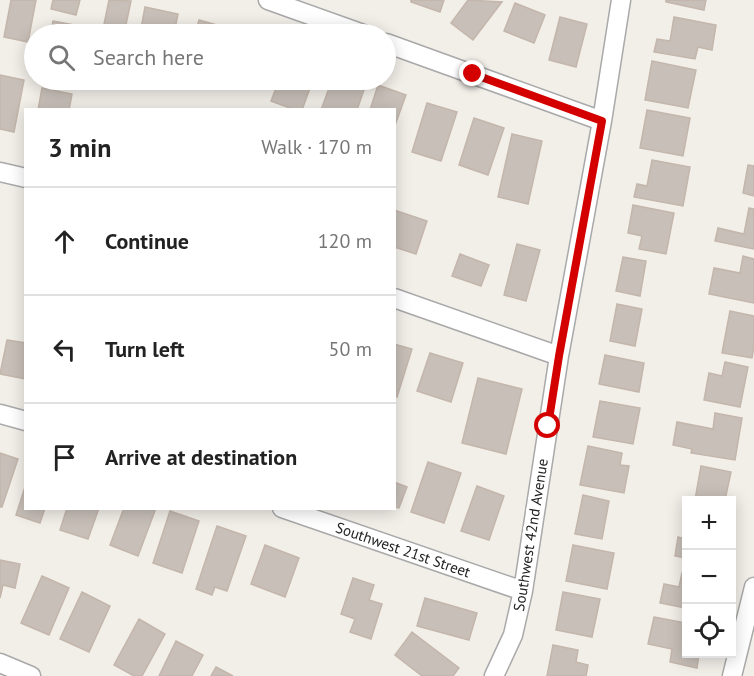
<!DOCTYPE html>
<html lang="en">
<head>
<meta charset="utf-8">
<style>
  :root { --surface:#fff; --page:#f6f6f6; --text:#222; --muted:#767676; --line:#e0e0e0 }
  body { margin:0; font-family:"PT Sans",sans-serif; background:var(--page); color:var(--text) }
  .controls { position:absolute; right:18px; bottom:18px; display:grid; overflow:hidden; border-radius:0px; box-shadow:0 3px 15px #0003 }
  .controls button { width:54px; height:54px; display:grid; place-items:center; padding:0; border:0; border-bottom:2px solid var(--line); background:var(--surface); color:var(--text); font:30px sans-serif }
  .stop { position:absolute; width:18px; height:18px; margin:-14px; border:4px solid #d40000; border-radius:50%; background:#fff }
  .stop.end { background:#d40000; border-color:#fff; box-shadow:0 2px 6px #0008 }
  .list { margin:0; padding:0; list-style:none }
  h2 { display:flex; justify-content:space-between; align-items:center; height:78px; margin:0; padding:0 24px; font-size:26px }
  h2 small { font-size:20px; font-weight:400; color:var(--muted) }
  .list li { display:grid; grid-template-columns:39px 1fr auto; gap:18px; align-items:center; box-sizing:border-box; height:108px; padding:0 24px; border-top:2px solid var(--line) }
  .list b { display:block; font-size:22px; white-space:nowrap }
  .list em { font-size:20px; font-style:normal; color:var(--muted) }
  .icon { flex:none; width:33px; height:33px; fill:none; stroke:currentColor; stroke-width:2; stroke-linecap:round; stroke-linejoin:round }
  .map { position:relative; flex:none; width:754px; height:676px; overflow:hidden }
  .search { position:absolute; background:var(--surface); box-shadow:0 3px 15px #0003; left:24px; top:24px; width:372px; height:66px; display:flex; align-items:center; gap:15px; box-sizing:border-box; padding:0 21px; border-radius:33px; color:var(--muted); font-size:22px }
  .panel { position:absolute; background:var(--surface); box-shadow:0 3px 15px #0003; left:24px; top:108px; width:372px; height:402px; border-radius:0px }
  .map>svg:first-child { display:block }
  .building { fill:#c7bfb8; stroke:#c4b6ab; stroke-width:1.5 }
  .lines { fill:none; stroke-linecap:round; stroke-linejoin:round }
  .minor-casing { stroke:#a9a9a9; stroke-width:21 }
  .minor { stroke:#fff; stroke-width:18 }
  .route { stroke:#d40000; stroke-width:8 }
  .labels { text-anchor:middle; stroke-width:6; stroke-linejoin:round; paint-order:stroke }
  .street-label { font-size:15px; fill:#222; stroke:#fff }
</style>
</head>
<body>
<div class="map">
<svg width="754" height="676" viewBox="0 0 754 676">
  <rect width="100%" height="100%" fill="#f2efe9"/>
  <path class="building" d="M11,0h25l-8,42 -24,-5z
    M53,0h27l-4,15 -25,-6z
    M109,0l22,1 -7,33h-22z
    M411,0h33l-4,12 -29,-10z
    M468,0l34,2 -29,38 -22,-17z
    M666,0h40l-2,10 -38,-8z
    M515,3l30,12 -11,28 -30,-12z
    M145,7l33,7 -4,20h-34z
    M560,17l27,7 -11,43 -27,-7z
    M674,17l42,8 -4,25 -14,-3 -3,12 -41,-7 3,-13 13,2z
    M199,20l29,8 -1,6h-32z
    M53,21l27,5 -2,8h-28z
    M652,61l44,9 -8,38 -43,-8z
    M0,75l24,5 -10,52 -14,-3z
    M279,80h34l-11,30h-7l-24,-9z
    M332,80h30l5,1 -10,29h-36z
    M378,85l28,10 -12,33v-18h-24z
    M42,88l30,6 -3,16h-31z
    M427,103l30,9 -16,49 -29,-9z
    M647,110l43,8 -7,38 -43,-8z
    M474,118l30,10 -16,47 -29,-10z
    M512,134l30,7 -14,63 -30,-7z
    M652,160l38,7 -7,39 -49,-9 3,-13 10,2z
    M748,165l6,1v30l-11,-3z
    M633,205l41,8 -8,41 -27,-5 3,-13 -14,-3z
    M749,208l5,1v40l-39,-8 3,-13 26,6z
    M394,210l33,11 -11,33 -22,-7z
    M517,244l23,6 -14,51 -22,-6z
    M460,254l29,11 -8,21 -29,-10z
    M743,256l11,3v44l-45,-9 5,-26 26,5z
    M623,257l23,4 -6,35 -24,-5z
    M617,304l25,5 -7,37 -25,-5z
    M730,311l24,5v30l-2,12 -30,-5z
    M7,340l19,3v36l-26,-5z
    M394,344l18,5 -15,48 -3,-1z
    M430,353l33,10 -12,39 -34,-11z
    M605,355l39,8 -5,29 -40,-8z
    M725,362l23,5 -8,40 -36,-7 5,-27 13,3z
    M478,378l44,11 -16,65 -44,-11z
    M600,401l40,7 -7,36 -40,-7z
    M715,413l27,5 -7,42 -44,-7 1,-4 -19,-4 4,-23 36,7z
    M588,446l34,7 -2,12 9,1 -5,27 -44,-8z
    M0,453l18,6 -16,48h-2z
    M428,462l33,11 -17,50 -33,-11z
    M701,466l30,6 -6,28h-30z
    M394,482l13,5 -8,21 -5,-1z
    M26,484v24h19l-5,15 -24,-8z
    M477,486l27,10 -15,44 -28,-9z
    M583,495l26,6 -7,38 -27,-5z
    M67,508h32l-11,31 -28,-9z
    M124,508h32l-18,48 -28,-11z
    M170,511l29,10 -17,52 -29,-10z
    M217,526l29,10 -19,55 -12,-4 -3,8 -16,-6z
    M678,537l8,2v19l-11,-2z
    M265,545l34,13 -14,39 -34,-13z
    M573,545l41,8 -7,36 -41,-8z
    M0,560l20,4 -5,24 -12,-3 -3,13z
    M682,573l4,1v34l-26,-5 4,-19 15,3z
    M42,576l27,12 -20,47 -28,-12z
    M353,578l21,7 -5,15 13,4 -11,35 -21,-7 5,-13 -14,-5z
    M82,592l28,14 -21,46 -29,-13z
    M563,592l37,7 -8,38 -36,-7z
    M425,598l52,15 -8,27 -52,-14z
    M654,617l32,6v31h13l-2,14 -27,-6 2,-13 -24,-5z
    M139,619l26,15 -23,42h-8l-20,-11z
    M412,632l47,36 -6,8h-31l-27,-21z
    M176,641l27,14 -11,21h-33z
    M553,645l25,5 -2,12 12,3 -2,11h-39z
    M216,667l17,9h-22z"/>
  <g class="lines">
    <defs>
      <path id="minor" d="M268,0l95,34
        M386,43l216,78
        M0,172l26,6
        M394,298l165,58
        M0,414l26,7
        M282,508l241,83
        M0,663l31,13
        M494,676l19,-41 10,-44 36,-235 43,-235 19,-121
        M732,676l22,-89"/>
    </defs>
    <use href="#minor" class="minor-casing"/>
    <use href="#minor" class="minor"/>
  </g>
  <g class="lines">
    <path class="route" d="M473,74l129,47 -43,235 -11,70"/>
  </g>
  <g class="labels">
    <g class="street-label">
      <text transform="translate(531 535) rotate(-81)" y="5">Southwest 42nd Avenue</text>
      <text transform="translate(403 550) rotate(19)" y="5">Southwest 21st Street</text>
    </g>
  </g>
</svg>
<div class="controls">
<button>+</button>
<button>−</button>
<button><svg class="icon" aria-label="locate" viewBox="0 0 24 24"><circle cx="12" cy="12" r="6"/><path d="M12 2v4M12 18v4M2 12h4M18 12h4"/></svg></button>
</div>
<div class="stop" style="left:548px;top:426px"></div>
<div class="stop end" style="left:473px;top:74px"></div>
<div class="search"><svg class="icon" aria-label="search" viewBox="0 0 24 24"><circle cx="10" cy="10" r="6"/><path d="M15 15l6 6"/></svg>Search here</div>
<section class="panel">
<h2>3 min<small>Walk · 170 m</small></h2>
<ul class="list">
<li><svg class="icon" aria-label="ahead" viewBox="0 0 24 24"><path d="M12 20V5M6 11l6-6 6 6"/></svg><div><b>Continue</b></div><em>120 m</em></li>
<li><svg class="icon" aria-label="left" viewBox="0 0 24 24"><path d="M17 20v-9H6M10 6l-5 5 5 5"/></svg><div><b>Turn left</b></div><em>50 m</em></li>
<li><svg class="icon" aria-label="arrive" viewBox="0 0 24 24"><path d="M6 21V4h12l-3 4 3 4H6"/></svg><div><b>Arrive at destination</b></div></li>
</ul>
</section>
</div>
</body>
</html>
